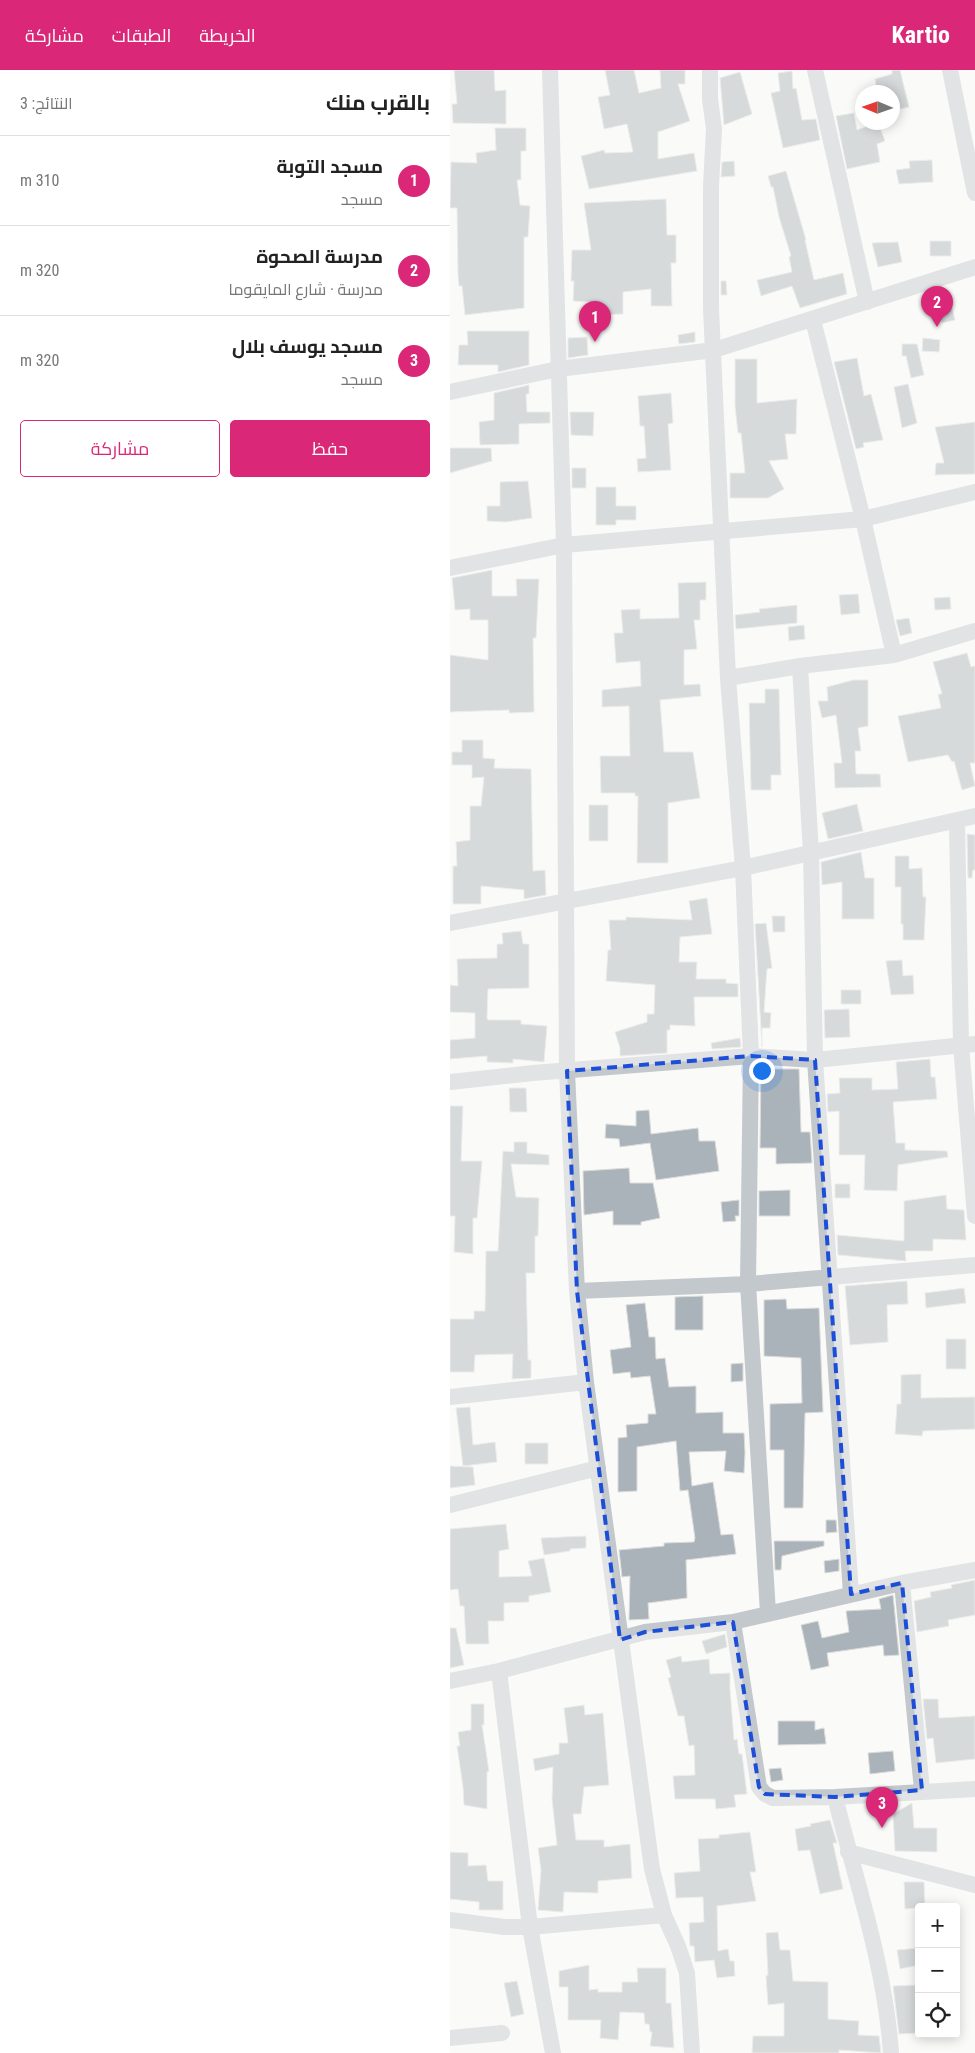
<!DOCTYPE html>
<html lang="ar">
<head>
<meta charset="utf-8">
<style>
  :root { --surface:#fff; --page:#f2f2f2; --text:#222; --muted:#767676; --line:#e0e0e0; --accent:#db2777 }
  body { margin:0; font-family:"Roboto Condensed",Cairo,sans-serif; background:var(--page); color:var(--text); direction:rtl }
  .controls { position:absolute; right:15px; bottom:15px; display:grid; overflow:hidden; border-radius:5px; box-shadow:0 2px 12px #0003 }
  .controls button { width:45px; height:45px; display:grid; place-items:center; padding:0; border:0; border-bottom:1px solid var(--line); background:var(--surface); color:var(--text); font:25px sans-serif }
  .compass { position:absolute; left:405px; top:15px; width:45px; height:45px; border-radius:50%; background:var(--surface); box-shadow:0 2px 12px #0003; rotate:272deg }
  .you { position:absolute; left:311px; top:1000px; width:18px; height:18px; margin:-12px; border:4px solid #fff; border-radius:50%; background:#1a73e8; box-shadow:0 0 0 8px #1a73e833 }
  .badge { display:grid; place-items:center; width:32px; height:32px; border-radius:50%; background:var(--accent); color:#fff; font-size:16px; font-weight:700 }
  .pin { position:absolute; translate:-50% -41px; filter:drop-shadow(0 1px 2px #0008) }
  .pin::after { content:''; position:absolute; top:26px; width:18px; height:15px; background:inherit; clip-path:polygon(0 0,100% 0,50% 100%) }
  .list { margin:0; padding:0; list-style:none }
  h2 { display:flex; justify-content:space-between; align-items:center; height:65px; margin:0; padding:0 20px; font-size:21px }
  h2 small { font-size:16px; font-weight:400; color:var(--muted) }
  .list li { display:grid; grid-template-columns:32px 1fr auto; gap:15px; align-items:center; box-sizing:border-box; height:90px; padding:0 20px; border-top:1px solid var(--line) }
  .list b { display:block; font-size:19px; white-space:nowrap }
  .list p { margin:0; font-size:16px; white-space:nowrap; color:var(--muted) }
  .list em { font-size:16px; font-style:normal; color:var(--muted) }
  .actions { display:flex; gap:10px; padding:15px 20px }
  .actions a { flex:1; padding:11px 0; border:1px solid var(--accent); border-radius:5px; text-align:center; font-size:18px; color:var(--accent) }
  .actions .main { background:var(--accent); color:#fff }
  .icon { flex:none; width:28px; height:28px; fill:none; stroke:currentColor; stroke-width:2; stroke-linecap:round; stroke-linejoin:round }
  .map { position:relative; flex:none; width:525px; height:1983px; overflow:hidden; direction:ltr }
  header { display:flex; align-items:center; gap:30px; box-sizing:border-box; height:70px; padding:0 25px; background:var(--accent); color:#fff }
  header strong { font-size:24px }
  nav { display:flex; gap:28px; margin-inline-start:auto; font-size:18px }
  main { display:flex }
  aside { flex:1; background:var(--surface) }
  .map>svg:first-child { display:block }
  .building { fill:#aab3b9; stroke:#dcdcda }
  .lines { fill:none; stroke-linecap:round; stroke-linejoin:round }
  .minor { stroke:#c3c8cc; stroke-width:16 }
  .marked { fill:none; stroke:#1d4ed8; stroke-width:4; stroke-dasharray:10 6; stroke-linejoin:round }
</style>
</head>
<body>
<header>
<strong>Kartio</strong>
<nav><a>الخريطة</a><a>الطبقات</a><a>مشاركة</a></nav>
</header>
<main>
<div class="map">
<svg width="525" height="1983" viewBox="0 0 525 1983">
  <rect width="100%" height="100%" fill="#fafaf8"/>
  <path class="building" d="M4,0h40l1,21 11,-1v34l-53,-1 -1,-19h5z
    M155,0h29l5,23 22,-5 -1,-18h25v14h-7l12,37 -32,11v27l36,-6 3,18 -108,18 -8,-33 23,-6 1,3 28,-1 -6,-28 -23,5 -6,-32 12,-2z
    M442,0h8l9,37 -17,4v-19h-3l-1,-2 -11,2 -2,-13 17,-5z
    M342,1l1,18 3,-1 6,32 14,-1 4,21 -37,8 -12,-55 9,-2 -2,-18z
    M290,2l12,42 -28,11 -4,-47z
    M404,43l3,17 21,-8 7,19 -8,3 3,18 -33,7 -11,-53z
    M45,58h31v23h-5v29h-4l3,25 10,1 -2,31h-4v71l-59,7 -3,-29h-3l-1,-10 -1,-68h-7l1,-46 26,1 -1,-10 20,-3z
    M482,90l1,22 -34,2 -3,-14 14,-2 -1,-7z
    M284,91l1,15 -14,1 1,-15z
    M336,101l20,69h-1l9,40 29,-7 4,21 -47,14 -8,-22 -31,10 -4,-16 35,-8 -3,-15 2,-1 -12,-39 -6,-30h-2l-3,-11z
    M216,129l1,36h9v28h-5l1,43h-21v-17l-28,3v22l-33,1v-13l-17,-1 1,-20h-3l1,-31h19l-7,-47z
    M480,171h21v15h-21z
    M448,172l4,20 -24,5 -6,-24z
    M271,211h5l1,14h-6z
    M502,237l3,13 -13,3 -3,-12z
    M17,261h62v34l-31,7v-7h-40l1,-20h9z
    M245,262v10l-16,2 -1,-9z
    M137,267l1,18 -20,3v-20z
    M473,268l17,2 -1,12 -17,-1z
    M452,274h15l7,31 -13,3 -5,-22h-4z
    M407,288l7,38 7,-2 12,46 -20,3 1,4 -8,2 -22,-87z
    M285,289h22v44l40,-4 -1,35h-11l3,25 -19,2 15,28 -16,9h-38v-25h15l-4,-40h-3l-3,-27z
    M458,314l9,39 -15,5 -8,-41z
    M79,315v9h-3l1,18h23v11l-31,1v20l-39,1 -1,-23 15,-2v-27z
    M221,323l2,30 -5,1 3,46 -33,2 -1,-13 9,-1 -2,-32h-4l-2,-30z
    M120,342h24l-1,24 -22,-1z
    M525,352v52l-40,1 1,-12h8l-9,-36z
    M0,378h41l1,13 -42,12z
    M122,398h14v20h-14z
    M78,411l4,37 -26,4 -19,-1v-15h13v-24z
    M146,417h20v19h20v14h-20v5h-20z
    M42,500v26h25l-1,-17h23l-3,59h-3l1,74 -25,1v-3l-59,2v-57l38,5v-40h-18v-11l-15,1 -3,-32z
    M256,512v18h-6v20h-6l3,29 -13,1v35l16,-1 1,12 -41,4 4,52h29l7,46 -32,5v60h-31l1,-67h-3v-3h-34l-1,-37h30l-1,-50 -27,1v-17l39,-4 -1,-25 -24,2 -2,-30h9l-2,-23 19,-1v10l39,-1 -1,-35z
    M408,524l2,19 -19,2 -2,-20z
    M500,527l1,12 -16,1 -1,-12z
    M347,535v18l-61,6 -1,-14 25,-3 -1,-3z
    M459,548l3,15 -12,3 -4,-16z
    M354,555l1,14 -16,2 -1,-14z
    M517,583l4,14 4,-1v97h-5l5,23 -13,4 -8,-29 -2,1 -4,-7 -40,7 -10,-46 43,-8 -3,-14h4l-9,-32z
    M403,610h15v46l-10,2 3,23h-6l1,23h24l1,13 -46,1 -1,-25h8l-6,-48 -14,3 -4,-17h10l-1,-14z
    M315,619h14l2,86h-10v15h-20l-2,-87h16z
    M12,670h21v18l12,1 -1,9 37,1 2,102 12,-1 1,25 -22,4v-9l-43,-4v18h-28v-38h4l-1,-24 14,-2v-34h11l3,-29 -12,1v-13h-20v-13h10z
    M407,734l6,27 -35,8 -6,-26z
    M139,735h19v36h-19z
    M517,764l8,1v35h-2l-1,8h-4z
    M411,782l4,26h9v41h-32v-37l-20,3 -1,-23z
    M445,786h14v13l13,-1 1,29h3l-2,43h-21v-16h-2v-37h-6z
    M257,828l5,36 -32,3 -1,25h18l-1,17h30v4l12,1v13h-44l1,29 -25,-1v5h-3v23l-47,3v-8l-5,-16 32,-10v-8h7l1,-29 -49,-4 2,-31h3l-2,-30h17v-3l66,3 -3,-19z
    M322,846h13v16h-12z
    M316,853l6,45 -5,1 -3,43 7,1 -1,15h-8v19l-7,-123z
    M71,861l2,13h6v44l-41,1 -1,29 1,2h33v4l26,2 -3,36 -31,-3v4l-26,-1v-6l-37,3v-19l25,-2v-25l-25,-1v-27l8,1 -1,-27 40,-1v-14h6l-1,-11z
    M452,890l1,16 10,-1 1,19 -23,1 -5,-34z
    M391,920h20v14h-20z
    M399,939l1,28 -25,1 -1,-28z
    M290,968l1,9 -29,2 -1,-6z
    M480,989l1,18h4l2,22 -44,3 3,41h9v7l42,1 1,6 -50,8 -1,26 -33,-1 1,-35h-26v-44l-11,1 -1,-18 13,-1 -1,-15h33v12l26,-1 -2,-27z
    M311,999h38l2,63h9l2,31 -36,1v-16h-16z
    M59,1018h17l1,24h-17z
    M0,1036h13l-2,55h21l-5,57h-4v36l-19,-2 1,-36h-5z
    M199,1040l2,24 47,-6 1,13h16l4,30 -63,9 -6,-37 -30,4 -1,-8 -14,-1 1,-14 30,2v-15z
    M64,1072h13v11l22,2v10l-38,-1 5,33 23,1 -1,38h-3v37h-9l2,87h3v18l-19,1 1,-25 -38,1 -1,17h-24v-53h24v-8h11l1,-60h12l5,-100 11,1z
    M179,1098l1,15h23l7,35 -19,4v3h-28v-14l-29,4 -1,-44z
    M385,1114h15v14h-15z
    M340,1120v26h-31v-25z
    M496,1125l1,14 17,1 2,30 -33,-1v12h-28l1,10 -68,-6 -1,-20 67,6v-40z
    M289,1130v16h-4l1,5 -13,1 -2,-20z
    M457,1211l1,23 -21,1 1,37 -38,3 -5,-59z
    M514,1218l2,15 -40,5 -1,-15z
    M253,1226v34h-28v-33z
    M336,1229l1,10 32,-1 4,104 -18,1 -2,95h-19v-58h-14v-46l32,-1 -1,-45 -37,-2v-56z
    M195,1233l4,34h6l1,22 9,-1 4,29 27,-1v27l27,-1v21h21l1,20 -1,20 -20,-2 2,-20 -37,1 3,34 21,-4 8,53 12,-1 3,20 -50,6 1,38 -39,5 1,16 -20,1 1,-44 -8,1 -3,-27 45,-4v-3l30,-1 1,-4 -7,-48 -8,1 -4,-50 -39,6v44l-19,1v-54l9,-1 -1,-12 22,-2v-9h8l-6,-38 -19,2 -1,-6 -17,2 -3,-24 21,-3 -5,-42z
    M496,1269h20v30h-20z
    M293,1293v18l-12,1v-18z
    M471,1304v24l54,-1v32l-52,2 -1,5 -27,-2 2,-30h4v-29z
    M20,1337l3,38 22,-3 2,20 -34,4 -7,-58z
    M75,1373h23v21h-23z
    M0,1396l23,1 2,18 -25,3z
    M376,1450h10l1,12 -11,1z
    M56,1454l3,25 -10,2v26l33,-1 -4,-15 16,-3 7,34 -22,4v6l-25,1v18h-16l1,23h-23l-2,-38h-4l-2,-17 -8,1v-61z
    M136,1466v12l-16,1v2l-26,4 -3,-17z
    M324,1471h50v5l-42,10 -1,14h-6z
    M389,1489v12l-14,2 -1,-12z
    M525,1510v35l-27,5 1,6 -32,6 -3,-31 17,-4 -1,-5 22,-4 -1,-3z
    M443,1525l6,60 -15,1 -1,-11 -56,8 2,13 -18,4 -10,-45 17,-4 4,17 27,-6 -3,-21 35,-2 -2,-10z
    M0,1558h6l8,37 -14,3z
    M275,1564l2,13 -21,7 -4,-13z
    M231,1586l1,6 27,-3 1,15 20,-1v16l4,51 3,-1 2,15h3l5,40 -13,1 2,12 -20,2 -1,-10h-40l-2,-23 22,-1 -1,-30 -5,1 -5,-30h-6l-10,-38 3,-1 -5,-17z
    M473,1629h15l1,19 36,-2v43l-39,4 -3,-25 -6,1z
    M21,1634h13v21h-2l7,46 -2,1v37l-23,-4 -1,-18 -6,-41h3l-2,-14 13,-2z
    M134,1635l1,10 18,-2 6,72 -25,2 -3,27h-8l3,26h28v7l26,-3 2,34 -34,3v12l-34,-1 -1,20 -25,-2 3,-40 -3,-22 19,-3 -5,-46 1,-32 -18,4 -2,-12 26,-5v-11h9l-4,-35z
    M328,1651h37v9l9,-2 2,16 -48,1z
    M443,1681l2,20 -25,3 -2,-21z
    M331,1698l2,12 -12,2 -2,-13z
    M462,1733l2,25h23v24l-42,-1 -2,-37z
    M380,1750l7,23h-4l10,46 -23,5 -10,-44 -12,1 -3,-22 16,-3 -1,-2z
    M300,1762l6,40h-6l6,29 -39,5 1,45 10,-2 2,12h4l1,15 -18,2 -3,-18 -19,2 -1,-16h-4l-1,-23 15,-1 -1,-25 -27,1 -2,-25 26,-2 -2,-32 21,-1v-3z
    M0,1782l18,1v13l18,-1 2,16h15v29h-24v-8l-29,-3z
    M454,1812h20l1,25 -20,2z
    M328,1862l2,18h10l3,31 35,1v37l31,2 -1,14 21,1 2,17 -42,-3v3h-87l1,-17h31v-33l-16,2 -2,-29 2,-1 -2,-42z
    M469,1878v17l-19,4 -3,-19z
    M139,1895v25l9,-1v3h24v-10h16l-1,-14h29v35h5l3,45 -24,-2 2,-14h-2l-1,-8h-4l-1,-11 -24,-1 -2,28 -18,-2 1,-18h-33v-33h-9v-16z
    M67,1911l7,33 -13,3 -7,-34z
    M469,1915v48l-20,1 -6,-48z"/>
  <g class="lines">
    <path class="minor" d="M100,0l14,475 3,526 10,220 9,91 66,487 12,46 14,31 9,27 5,80
      M260,0v29l4,30 -3,57v123l17,369 15,190 8,188 -3,228 20,329
      M365,0l52,232
      M500,0l25,123
      M363,250l50,199 31,136
      M0,322l108,-23 156,-19 261,-83
      M0,498l114,-23 299,-26 112,-27
      M350,596l11,187 4,207 36,534
      M278,608l72,-12 94,-11 81,-24
      M507,752l4,223 14,171
      M0,853l293,-55 232,-52
      M0,1012l83,-9 218,-17 64,4 160,-16
      M127,1221l171,-7 227,-19
      M0,1327l136,-15
      M0,1435l148,-37
      M452,1513l20,207
      M283,1552l26,165 6,7 8,4 62,-1 140,-8
      M49,1601l31,256 23,126
      M0,1611l49,-10 146,-39 88,-10 169,-39 73,-13
      M385,1727c21,85 50,168 56,256
      M398,1782l127,33
      M0,1850l54,7h26l134,-12
      M0,1968l52,-5"/>
  </g>
  <path d="M0 0H525V1983H0ZM301,986l64,4 36,534 51,-11 20,207 -87,7 -70,-3 -6,-7 -26,-165 -88,10 -25,8 -43,-349 -10,-220z" fill="#fafaf8" fill-opacity=".55" fill-rule="evenodd"/>
  <path class="marked" d="M301,986l64,4 36,534 51,-11 20,207 -87,7 -70,-3 -6,-7 -26,-165 -88,10 -25,8 -43,-349 -10,-220z"/>
</svg>
<div class="controls">
<button>+</button>
<button>−</button>
<button><svg class="icon" aria-label="locate" viewBox="0 0 24 24"><circle cx="12" cy="12" r="6"/><path d="M12 2v4M12 18v4M2 12h4M18 12h4"/></svg></button>
</div>
<svg class="compass" viewBox="-18 -18 36 36"><path d="M0-13l5 13h-10z" fill="#e53935"/><path d="M0 13l5-13h-10z" fill="#767676"/></svg>
<div class="you"></div>
<div class="pin badge" style="left:145px;top:272px">1</div>
<div class="pin badge" style="left:487px;top:257px">2</div>
<div class="pin badge" style="left:432px;top:1758px">3</div>
</div>
<aside>
<h2>بالقرب منك<small>النتائج: 3</small></h2>
<ul class="list">
<li><span class="badge">1</span><div><b>مسجد التوبة</b><p>مسجد</p></div><em>310 m</em></li>
<li><span class="badge">2</span><div><b>مدرسة الصحوة</b><p>مدرسة · شارع المايقوما</p></div><em>320 m</em></li>
<li><span class="badge">3</span><div><b>مسجد يوسف بلال</b><p>مسجد</p></div><em>320 m</em></li>
</ul>
<div class="actions"><a class="main">حفظ</a><a>مشاركة</a></div>
</aside>
</main>
</body>
</html>
